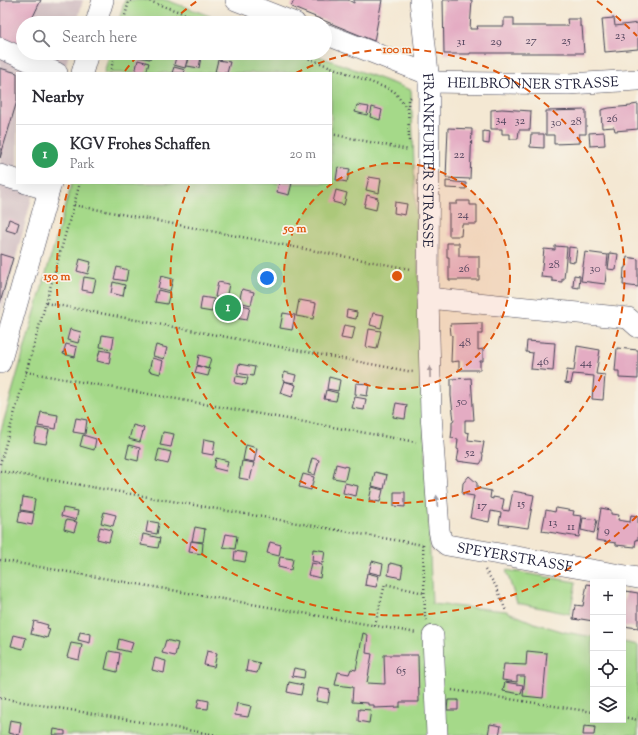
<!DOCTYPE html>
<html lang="en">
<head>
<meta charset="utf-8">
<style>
  :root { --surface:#fff; --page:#f2f2f3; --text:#2b2b33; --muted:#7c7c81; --line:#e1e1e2; --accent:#b45309 }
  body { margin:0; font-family:"Sorts Mill Goudy",serif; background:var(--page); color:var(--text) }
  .controls { position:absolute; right:12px; bottom:12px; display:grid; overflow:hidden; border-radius:0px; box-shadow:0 4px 16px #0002 }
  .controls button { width:36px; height:36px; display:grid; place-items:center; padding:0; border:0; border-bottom:1px solid var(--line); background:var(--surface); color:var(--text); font:20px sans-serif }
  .you { position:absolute; left:267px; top:278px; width:14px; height:14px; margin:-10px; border:3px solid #fff; border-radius:50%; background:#1a73e8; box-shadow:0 0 0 6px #1a73e833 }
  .badge { display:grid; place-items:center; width:26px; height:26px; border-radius:50%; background:var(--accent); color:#fff; font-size:13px; font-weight:700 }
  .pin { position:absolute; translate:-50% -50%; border:2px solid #fff; box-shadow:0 1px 4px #0006 }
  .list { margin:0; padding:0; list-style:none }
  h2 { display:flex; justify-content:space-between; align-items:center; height:52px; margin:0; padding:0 16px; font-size:17px }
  h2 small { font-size:13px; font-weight:400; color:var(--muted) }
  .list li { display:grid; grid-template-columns:26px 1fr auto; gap:12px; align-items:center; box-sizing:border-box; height:60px; padding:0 16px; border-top:1px solid var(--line) }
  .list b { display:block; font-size:15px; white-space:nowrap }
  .list p { margin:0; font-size:13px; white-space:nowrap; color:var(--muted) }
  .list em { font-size:13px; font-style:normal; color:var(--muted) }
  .icon { flex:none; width:22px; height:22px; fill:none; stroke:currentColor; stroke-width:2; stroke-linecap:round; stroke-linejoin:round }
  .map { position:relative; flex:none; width:638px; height:735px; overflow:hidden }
  .search { position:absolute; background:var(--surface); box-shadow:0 4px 16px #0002; left:16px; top:16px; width:316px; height:44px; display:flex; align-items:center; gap:10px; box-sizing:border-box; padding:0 14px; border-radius:22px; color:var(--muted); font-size:15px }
  .panel { position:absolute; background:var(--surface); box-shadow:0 4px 16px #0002; left:16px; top:72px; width:316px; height:112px; border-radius:0px }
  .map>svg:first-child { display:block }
  .industrial { fill:#d2bec2 }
  .green { fill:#a5d989; stroke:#647e62 }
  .building { fill:#e4acc3 }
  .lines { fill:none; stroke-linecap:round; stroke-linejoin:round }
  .minor-casing { stroke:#424052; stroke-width:22 }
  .path { stroke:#424052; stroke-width:2.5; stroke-dasharray:1 3; stroke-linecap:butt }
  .minor { stroke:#fff; stroke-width:21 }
  .oneway { fill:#9c9ca7 }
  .ring { fill:none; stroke:#de560e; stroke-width:2; stroke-dasharray:7 5 }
  .labels { text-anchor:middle; stroke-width:3.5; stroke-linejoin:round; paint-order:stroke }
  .number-label { font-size:12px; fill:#52445d }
  .street-label { font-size:14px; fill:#22223b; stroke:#f7f3e8 }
  .centre { fill:#de560e; stroke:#f7f3e8; stroke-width:2 }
  .ring-label { font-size:12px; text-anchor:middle; font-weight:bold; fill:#de560e; stroke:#f7f3e8; stroke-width:3.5; stroke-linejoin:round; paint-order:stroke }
</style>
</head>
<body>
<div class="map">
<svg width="638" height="735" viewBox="0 0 638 735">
  <rect width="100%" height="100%" fill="#f7f3e8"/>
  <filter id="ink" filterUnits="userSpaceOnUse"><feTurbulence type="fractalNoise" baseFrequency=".025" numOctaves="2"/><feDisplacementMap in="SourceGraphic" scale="8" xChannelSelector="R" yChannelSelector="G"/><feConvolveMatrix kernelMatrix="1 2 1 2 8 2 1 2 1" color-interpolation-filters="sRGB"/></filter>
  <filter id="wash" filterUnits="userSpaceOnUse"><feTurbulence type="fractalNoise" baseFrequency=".012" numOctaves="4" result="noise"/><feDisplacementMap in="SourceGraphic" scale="16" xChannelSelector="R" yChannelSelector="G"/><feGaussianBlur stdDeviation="0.9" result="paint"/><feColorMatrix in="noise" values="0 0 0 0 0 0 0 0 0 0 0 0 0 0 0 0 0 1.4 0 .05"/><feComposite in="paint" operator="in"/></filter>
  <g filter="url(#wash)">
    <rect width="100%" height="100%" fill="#f4e8d3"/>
    <path class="industrial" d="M0,0h83l-6,23h-54v30h46l-5,20h-47v110h19l-36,133z"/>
    <path class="green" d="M125,0h41l63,23h-111z
      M110,53h200l101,37 21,514 74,7 28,12 31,9 28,5v83h30v-78l15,3v90h-638v-301l72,-251h259v-110h-227z
      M506,570l70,12 -6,32 -53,-11z"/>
    <g id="blocks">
      <path class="building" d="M0,0h41l-11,23h-7v14l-7,14 -16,-8z
        M294,0h54l6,3v-3h28l-8,41 -83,-34z
        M443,0h29l-2,29h8l-1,-3h27v-8h10v8h54l-1,-7h13v7h2l2,27h-114v1h-26z
        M614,18l1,8 23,-3v26l-33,3 -3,-33z
        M139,53h12l-1,6 -12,-2z
        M177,53h12l-4,15 -11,-3z
        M190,54l11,3 -2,11 -12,-2z
        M138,60l11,3 -3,10h-11z
        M218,60l12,2 -3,11 -12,-1z
        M174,67l11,3 -1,3h-12z
        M0,68l17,5v28l-17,57z
        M638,104v25l-23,2 -1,-4 -12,1 -1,-18 8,-2 22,-2 1,-1z
        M357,105l12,2 -2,8 -12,-3z
        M372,107l10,3 -2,10 -10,-3z
        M502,109l29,2 -1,19h-11l-1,9h-8v-5h-8v-5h-11v-19z
        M586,110v24h-7l1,9 -26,1v-9h-8v-24z
        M448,128l24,1 -2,50 -24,-1z
        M483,131l7,1 -1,12 -6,-1z
        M604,132l1,13 -15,1 -1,-13z
        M531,134h13v14l-14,-1z
        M338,167l12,2 -3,13 -11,-2z
        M369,177l12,2 -2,14 -13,-3z
        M446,181l20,2v6l-20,-1z
        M279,183h13l-3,12 -12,-3z
        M336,190l11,3 -3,12 -11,-3z
        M367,195l11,3 -2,12 -12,-3z
        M457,201h13v4h7v19h-15l-1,12h-12v-32h8z
        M395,202l12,2 -2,11 -11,-2z
        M9,219l10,4 -3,10 -10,-3z
        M447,243h12v13h20v24h-30v-23h-2z
        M555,246l12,1 -3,32h-2v3l-10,-1v-3l-11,-1 3,-28 11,1z
        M569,247l8,1 -2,14 -7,-1z
        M585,252l23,3 -3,29 -24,-3z
        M610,253l8,1 -2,16 -8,-1z
        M0,254l13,4 -13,45z
        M627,257l11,2v28l-15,-2 1,-17h1z
        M80,259l11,3 -3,12 -11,-3z
        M117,267l11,3 -2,11 -12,-2z
        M574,275l6,1 -1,12 -6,-1z
        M161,276l12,3 -3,12 -12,-3z
        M84,277l12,2 -3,13 -11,-2z
        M113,282l12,3 -2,11 -12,-3z
        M218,282l11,2 -3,15 -11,-2z
        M242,289l12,3 -3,13 -12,-3z
        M158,290l12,3 -3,11 -12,-2z
        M202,297l12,2 -2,13 -12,-2z
        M299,300l17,3 -3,16 -17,-3z
        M238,304l12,3 -3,13 -12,-2z
        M347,310l10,2 -1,7 -10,-2z
        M283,313l12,2 -3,15 -12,-2z
        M373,313l11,2 -3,13 -11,-3z
        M482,323v11h-4v16l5,-1v12h-3v9h-21v-9l-8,1 1,-27h-1l-1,-11z
        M344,325l11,2 -3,13 -11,-2z
        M70,329l11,3 -3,11 -11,-3z
        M369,329l12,2 -4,18 -11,-2z
        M102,335l12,2 -2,12 -12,-2z
        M527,341l28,2 -2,28 -22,-2 2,-16 -7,-1z
        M66,344l11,3 -2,10 -12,-3z
        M156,345l11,3 -3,11 -11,-3z
        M577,346l23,4 -4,24 9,1 -2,25 -11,-1 2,-23 -21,-2 -2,10 -6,-1 2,-13 7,1z
        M617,348l21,2v29l-19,-1v-7h-4z
        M100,350l11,2 -2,12 -12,-3z
        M199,355l12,3 -3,11 -11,-4z
        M152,358l11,3 -3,13 -11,-3z
        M239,364l16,3 -2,9 -16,-3z
        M197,366l13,3 -2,7 -13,-3z
        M284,372l12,3 -2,8 -11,-2z
        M236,376l12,2 -2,7 -11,-2z
        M329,377l11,3 -2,11 -11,-2z
        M471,378l3,42h-9v12l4,1 -1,7 16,2 -2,11 1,2 -1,6 -2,3 -23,-3 2,-11 -2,-1 1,-10 -7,-1 1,-8v-9h2l-3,-25v-17z
        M284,381l12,4 -4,12 -12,-4z
        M356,383l13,1 -2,12 -12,-2z
        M326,390l12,3 -2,8 -12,-2z
        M355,397l11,2 -2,11 -12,-2z
        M396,403l11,2 -2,14 -12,-2z
        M41,412l17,3 -2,14 -18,-3z
        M76,418l11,2 -2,14 -12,-2z
        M133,425l11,3 -4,14 -11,-3z
        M37,428l12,2 -3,14 -12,-2z
        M163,432l11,2 -3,13 -11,-2z
        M83,435l13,4 -2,11 -14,-4z
        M204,439l11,2 -2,14 -11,-2z
        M129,445l11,3 -2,13 -12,-3z
        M246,445l11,3 -3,14 -11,-2z
        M159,449l12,3 -3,12 -12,-3z
        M216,458l12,3 -2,10 -12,-3z
        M312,458l7,2 -4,15 -7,-2z
        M242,461l12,2 -4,17 -11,-2z
        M336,464l12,3 -3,13 -12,-2z
        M375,472l12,3 -3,14 -12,-3z
        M303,474l11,3 -3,13 -12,-3z
        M469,476l8,7v5l14,3 -1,7 3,1v-2l11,2 -2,11 7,1 4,-20 21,4 -6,33 -29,-4 2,-11 -10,-2 -2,11 -19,-4 4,-22 -12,-2 1,-11z
        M345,483l13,3 -2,10 -13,-3z
        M372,487l11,3 -3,12 -11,-2z
        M394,492h11v15l-11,-1z
        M23,497l12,2 -2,13 -12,-2z
        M63,508l15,3 -2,9 -15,-4z
        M556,508l18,3 -1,4 9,1 -3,21 -37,-6 4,-21 9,2z
        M601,508l10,2v4l8,1 -1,5 12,2 1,-7 7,1v24l-2,-1 -1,8 -19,-2v-2l-20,-3z
        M20,511l14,2 -2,12 -14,-3z
        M104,512l12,3 -3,11 -12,-3z
        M583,518l14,2 -3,13 -13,-3z
        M66,520l11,2 -3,10 -10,-3z
        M148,521l11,2 -2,11 -11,-2z
        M100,527l12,3 -3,12 -12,-3z
        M195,527l10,2 -2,13 -11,-1z
        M143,534l17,4 -2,10 -17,-3z
        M226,534l11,2 -2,13 -12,-2z
        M191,541l12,2 -1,11 -13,-2z
        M270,542l11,3 -2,11 -12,-3z
        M313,549l12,2 -2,12 -11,-2z
        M235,551l12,2 -2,9 -11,-2z
        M280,557l13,2 -2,11 -13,-3z
        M372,561l11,3 -2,11 -12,-3z
        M311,563l11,2 -2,13 -12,-3z
        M390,563l13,3 -2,12 -13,-3z
        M367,573l12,3 -3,11 -11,-2z
        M587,584l6,1v36l-12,-2 -1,1 -7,-1 2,-14 8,1z
        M626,591l12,2v35l-15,-2v-18z
        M34,621l14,4 -1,3 3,1 -3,9 -16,-4z
        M80,632l11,2 -1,9 -12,-3z
        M363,633l5,2 -2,18 6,1 -5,29 18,1 -1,-29h34l1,47h-19v5l-26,1v-3h-6v-2l-16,-1 1,-15 -18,-2 3,-13 11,2 2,-5 5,1z
        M14,635l12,3 -3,11 -12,-3z
        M119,639l14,4 -3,9 -13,-3z
        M166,640l12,3 -3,13 -13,-3z
        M71,643l11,2 -3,15 -12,-3z
        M109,651l11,2 -3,19 -12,-3z
        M207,651l10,2 -3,14 -10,-2z
        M527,651l20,2 -4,45 -20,-2 2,-20h-8v6l-15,-2 2,-16 22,1z
        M155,658l11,3 -2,12 -12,-3z
        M248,660l12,3 -3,10 -11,-2z
        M294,668l11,2 -1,8 -12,-2z
        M289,682l14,3 -2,10 -14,-3z
        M505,682l18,3 -2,9 -18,-3z
        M319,688l11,2 -2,13 -12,-2z
        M199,699l10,2 -1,8 -11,-1z
        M448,700h10v10h-11z
        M237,703l14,3 -3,11 -13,-2z
        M359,709l12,1 -2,13 -11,-2z
        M10,720l11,2 -2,13 -11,-2z
        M490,724l11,2 -2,9h-11z
        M584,726l11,1 -1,8h-11z
        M54,729l11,2v4h-12z"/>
    </g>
  </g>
  <g filter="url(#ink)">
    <use href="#blocks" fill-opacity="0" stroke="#424052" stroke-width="1"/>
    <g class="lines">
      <defs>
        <g id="minor">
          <path d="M236,0l59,23"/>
          <path id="s1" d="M420,0l9,82 -1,216 3,116 8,116 2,10 6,5 191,33"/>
          <path d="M96,23l7,-23"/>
          <path d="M325,34l103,40"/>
          <path d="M0,48l57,25"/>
          <path d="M82,73l6,-20"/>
          <path id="s2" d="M429,82l139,2 70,-4"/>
          <path d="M0,175l17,5"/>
          <path d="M26,183l23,7"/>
          <path d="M428,298l200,20 10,9"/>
          <path d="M0,363l51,-180"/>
          <path d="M433,636l4,99"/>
        </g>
      </defs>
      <use href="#minor" class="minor-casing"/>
      <path class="path" d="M146,0l65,23
        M123,23l6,-22 4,-1
        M294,53l100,38 14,19
        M110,73l5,-20
        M331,134l78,16
        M409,141l-1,-41 3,-3
        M74,205l336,64
        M46,303l367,69
        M26,372l390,70
        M0,464l80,-281
        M0,471l423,74
        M423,544l2,72 2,4
        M0,560l417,73
        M485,570l11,16 10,25
        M375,625l10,-41 39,9
        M452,690l141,22
        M0,698l217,37
        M623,717l15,3"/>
      <use href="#minor" class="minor"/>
    </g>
    <defs><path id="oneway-solid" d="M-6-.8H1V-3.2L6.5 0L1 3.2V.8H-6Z"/></defs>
    <g class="oneway">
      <use href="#oneway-solid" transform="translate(430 372) rotate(-91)"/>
      <use href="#oneway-solid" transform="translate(437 501) rotate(-94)"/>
    </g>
  </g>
  <circle cx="397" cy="276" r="113" fill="#de560e" fill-opacity=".12"/>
  <g class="ring">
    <circle cx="397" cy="276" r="113"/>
    <path d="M296 73A227 227 0 1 1 190 184"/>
    <path d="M637 516A340 340 0 0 1 69 185M125 71A340 340 0 0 1 138 55M172 21A340 340 0 0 1 197 1M597 1A340 340 0 0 1 637 36"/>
  </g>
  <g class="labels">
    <g class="number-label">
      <text x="620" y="39">23</text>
      <text x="531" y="44">27</text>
      <text x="566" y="44">25</text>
      <text x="461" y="45">31</text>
      <text x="496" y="45">29</text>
      <text x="612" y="122">26</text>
      <text x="501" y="123">34</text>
      <text x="520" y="124">32</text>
      <text x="576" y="125">28</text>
      <text x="556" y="126">30</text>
      <text x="459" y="158">22</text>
      <text x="463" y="218">24</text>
      <text x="554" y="268">28</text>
      <text x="464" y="272">26</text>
      <text x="595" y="272">30</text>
      <text x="465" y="346">48</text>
      <text x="543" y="365">46</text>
      <text x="586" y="366">44</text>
      <text x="462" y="405">50</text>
      <text x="470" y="456">52</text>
      <text x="521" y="507">15</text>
      <text x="482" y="509">17</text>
      <text x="553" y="526">13</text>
      <text x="571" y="530">11</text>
      <text x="607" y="534">9</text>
      <text x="401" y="674">65</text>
    </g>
    <g class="street-label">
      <text dy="5" stroke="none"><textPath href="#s2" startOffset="104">HEILBRONNER STRASSE</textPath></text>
      <text dy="5" stroke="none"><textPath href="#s1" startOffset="161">FRANKFURTER STRASSE</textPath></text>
      <text dy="5" stroke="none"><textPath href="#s1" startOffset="618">SPEYERSTRASSE</textPath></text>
    </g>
  </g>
  <circle cx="397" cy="276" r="6" class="centre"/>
  <g class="ring-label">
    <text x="397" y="53">100 m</text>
    <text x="295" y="232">50 m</text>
    <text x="57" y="280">150 m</text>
  </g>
</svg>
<div class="controls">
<button>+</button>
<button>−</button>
<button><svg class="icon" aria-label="locate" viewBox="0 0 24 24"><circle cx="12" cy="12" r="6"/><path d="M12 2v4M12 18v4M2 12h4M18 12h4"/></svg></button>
<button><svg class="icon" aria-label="layers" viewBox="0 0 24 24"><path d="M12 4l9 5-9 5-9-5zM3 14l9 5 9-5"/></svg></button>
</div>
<div class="you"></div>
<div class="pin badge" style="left:228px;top:308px;background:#2e9e5b">1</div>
<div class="search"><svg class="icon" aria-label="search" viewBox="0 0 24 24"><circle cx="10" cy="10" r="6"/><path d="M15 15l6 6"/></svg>Search here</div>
<section class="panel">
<h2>Nearby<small></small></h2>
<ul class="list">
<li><span class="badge" style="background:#2e9e5b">1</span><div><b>KGV Frohes Schaffen</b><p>Park</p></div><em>20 m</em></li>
</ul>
</section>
</div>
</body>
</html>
